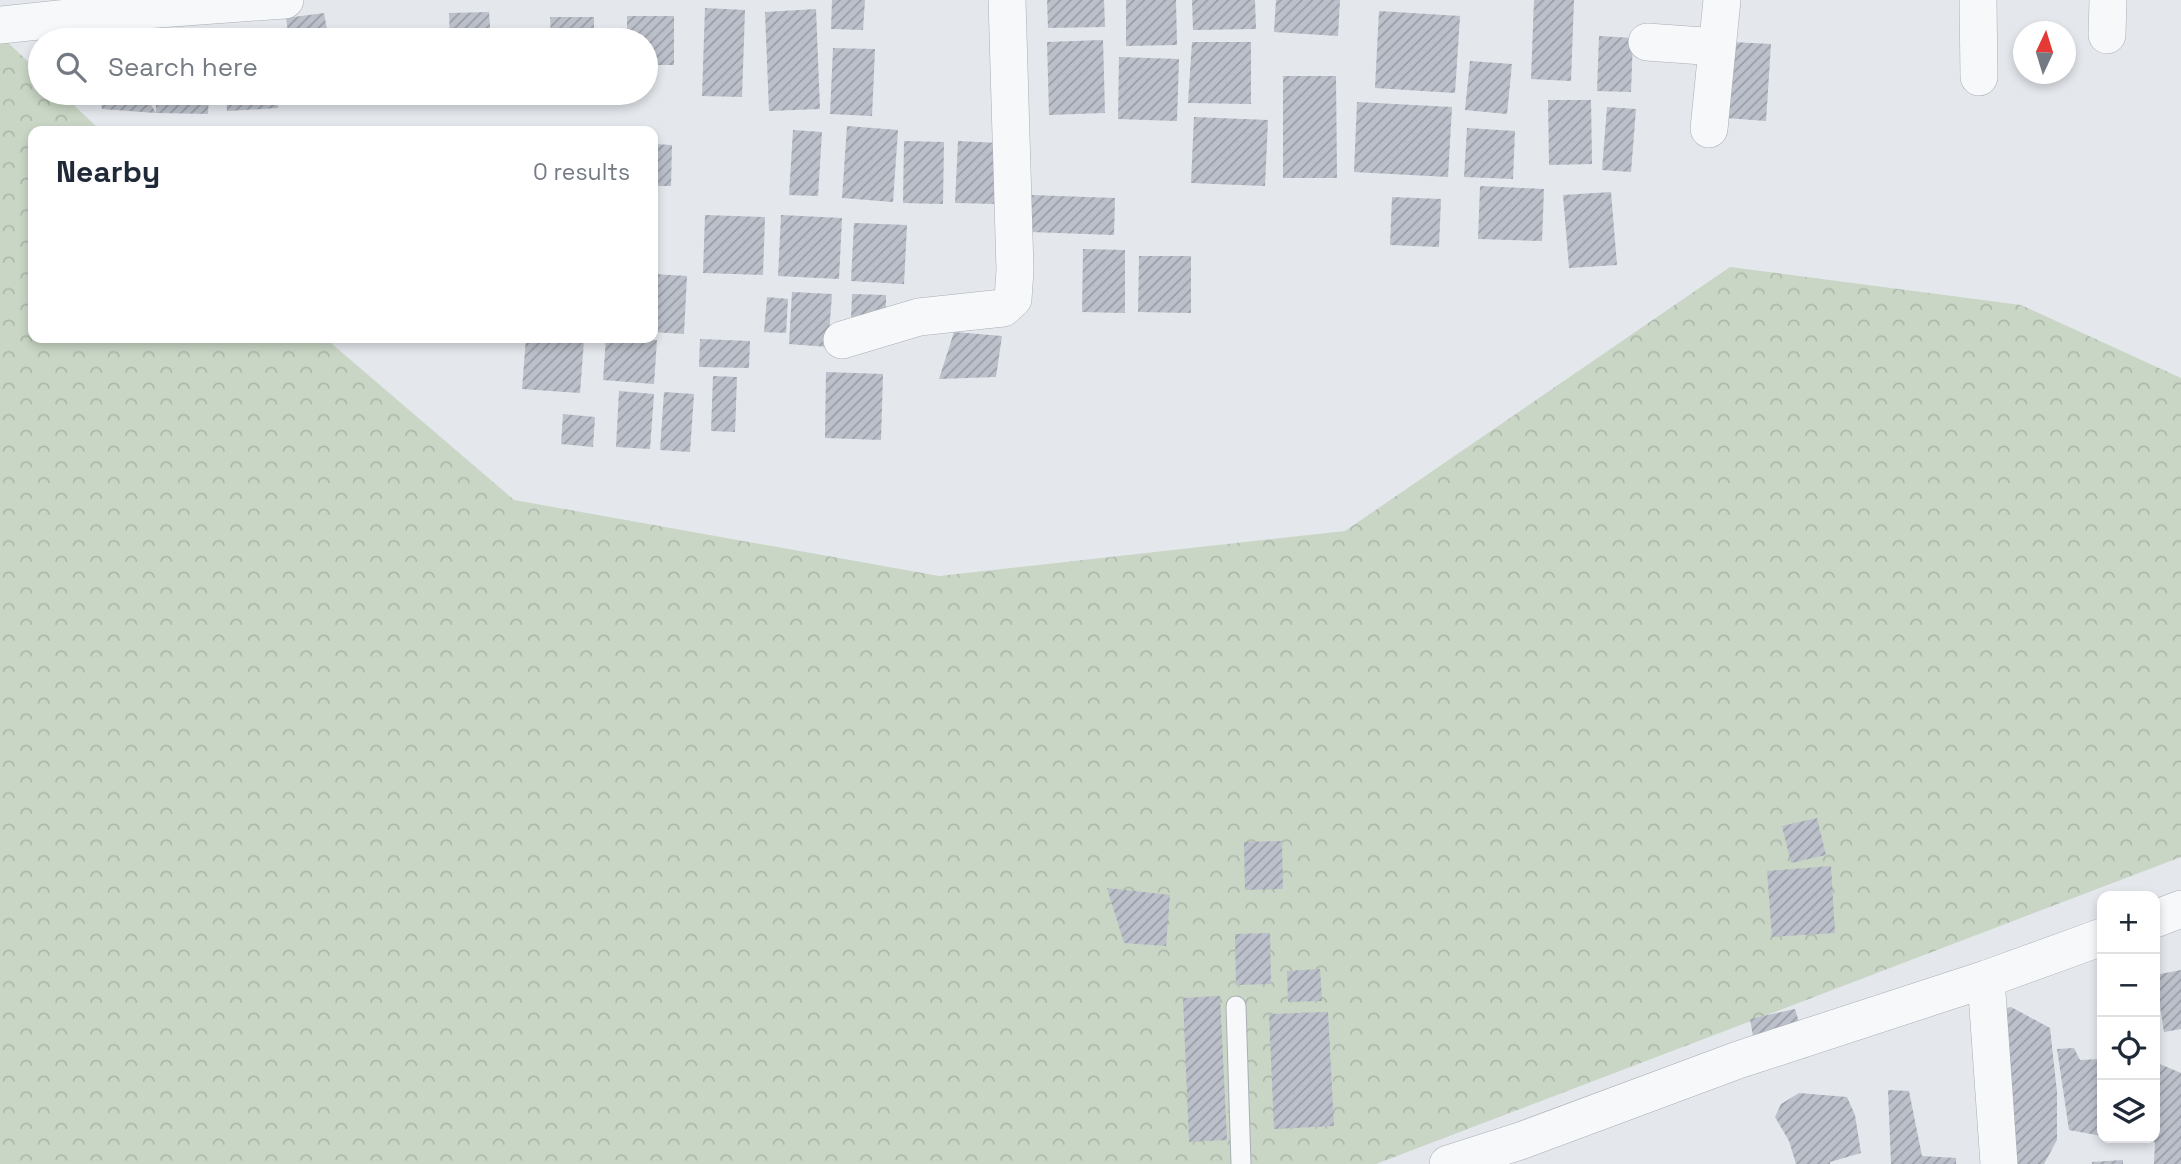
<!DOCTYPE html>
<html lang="en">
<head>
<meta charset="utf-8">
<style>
  :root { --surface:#fff; --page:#f6f6f7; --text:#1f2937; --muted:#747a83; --line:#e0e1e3 }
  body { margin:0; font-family:"Space Grotesk",sans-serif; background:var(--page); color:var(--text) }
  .controls { position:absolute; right:21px; bottom:21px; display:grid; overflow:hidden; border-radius:14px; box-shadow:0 4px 10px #0003 }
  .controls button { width:63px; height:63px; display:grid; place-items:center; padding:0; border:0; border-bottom:2px solid var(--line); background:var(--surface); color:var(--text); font:35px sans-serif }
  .compass { position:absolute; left:2013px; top:21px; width:63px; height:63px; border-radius:50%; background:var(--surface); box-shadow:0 4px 10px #0003; rotate:4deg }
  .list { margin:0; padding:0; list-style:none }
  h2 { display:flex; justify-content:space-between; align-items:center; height:91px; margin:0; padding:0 28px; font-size:30px }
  h2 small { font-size:23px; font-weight:400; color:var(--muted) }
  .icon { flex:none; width:38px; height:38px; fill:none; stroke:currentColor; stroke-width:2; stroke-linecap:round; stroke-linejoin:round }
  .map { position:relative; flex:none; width:2181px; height:1164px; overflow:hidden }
  .search { position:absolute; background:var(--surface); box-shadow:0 4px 10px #0003; left:28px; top:28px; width:630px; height:77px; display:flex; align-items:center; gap:18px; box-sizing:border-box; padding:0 24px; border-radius:38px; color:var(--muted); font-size:26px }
  .panel { position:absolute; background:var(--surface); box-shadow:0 4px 10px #0003; left:28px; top:126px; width:630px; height:217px; border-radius:14px }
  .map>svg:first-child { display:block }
  .forest { fill:url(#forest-crowns) }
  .building { fill:url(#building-hatch) }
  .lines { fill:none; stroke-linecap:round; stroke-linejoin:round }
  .service-casing { stroke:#a9aeb7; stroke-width:21 }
  .minor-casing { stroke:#a9aeb7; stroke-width:38 }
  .service { stroke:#f7f8fa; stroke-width:19 }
  .minor { stroke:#f7f8fa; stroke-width:37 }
</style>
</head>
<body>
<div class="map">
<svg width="2181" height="1164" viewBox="0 0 2181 1164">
  <defs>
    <pattern id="forest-crowns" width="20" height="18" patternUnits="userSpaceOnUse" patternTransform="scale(1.75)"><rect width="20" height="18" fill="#c9d6c5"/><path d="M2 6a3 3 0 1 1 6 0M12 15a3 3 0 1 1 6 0" fill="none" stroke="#adb8ab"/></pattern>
    <pattern id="building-hatch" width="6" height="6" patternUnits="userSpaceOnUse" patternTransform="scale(1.75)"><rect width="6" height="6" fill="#bbc0ca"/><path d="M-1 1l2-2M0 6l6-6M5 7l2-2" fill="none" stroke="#989da6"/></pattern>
  </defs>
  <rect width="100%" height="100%" fill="#e4e7ec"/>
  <path class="forest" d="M0,35l40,38v20h21l40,38h-68v207h292l189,162 425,76 406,-45 385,-264 291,38 160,73v479l-805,307h-1376z"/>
  <path class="building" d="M832,0h33l-2,30 -32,-1z
    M1047,0h57l1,27 -57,1z
    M1126,0h50l1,45 -51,1z
    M1192,0h63l1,29 -63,1z
    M1276,0h64l-2,36 -64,-4z
    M1534,0h40l-3,81 -40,-2z
    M705,8l40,2 -3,87 -40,-1z
    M816,9l4,100 -51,2 -4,-99z
    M1379,11l81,5 -5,77 -80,-5z
    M489,12l2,28h-41l-1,-27z
    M324,13l5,27h-40l-3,-22z
    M627,16h47v49h-28v-25h-19z
    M550,17h44v23h-43z
    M1599,36l34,2 -2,54 -34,-1z
    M1103,40l2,73 -56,2 -2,-73z
    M1192,42h59v62l-63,-1z
    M1732,42l39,2 -5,77 -40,-3z
    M833,48l42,1 -3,67 -42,-2z
    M1119,57l60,2 -2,62 -59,-2z
    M1470,61l42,3 -5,50 -42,-4z
    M1283,76h53l1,102h-54z
    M99,93h45l12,20 -54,-4z
    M156,93h53l-1,21 -52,-1z
    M226,93h51l1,15 -51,3z
    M551,93h43l1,9 -44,1z
    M1548,100h43l1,64 -43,1z
    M1357,102l95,5 -4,70 -94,-5z
    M1607,107l29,2 -5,63 -29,-2z
    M1194,117l74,3 -3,66 -74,-3z
    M847,126l51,4 -5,72 -51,-4z
    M1467,128l48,3 -2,48 -49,-2z
    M793,130l29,2 -4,64 -29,-1z
    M904,141l40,1 -1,62 -40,-1z
    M958,141l41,2 -2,61 -42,-1z
    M653,144l19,1 -1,41h-18z
    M1480,186l64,3 -2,52 -64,-2z
    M1611,192l6,73 -48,3 -6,-73z
    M1031,195l84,3 -1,37 -83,-3z
    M1392,197l49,2 -2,48 -49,-2z
    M705,215l60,2 -2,58 -60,-2z
    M781,215l61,3 -3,61 -61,-3z
    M854,223l53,2 -3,59 -53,-3z
    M1083,249l42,1v63l-43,-1z
    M1139,256h52v57l-53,-1z
    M653,274l34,2 -3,58 -31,-2z
    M792,292l40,2 -4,53 -39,-3z
    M852,294l34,1v26l-35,-1z
    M767,297l21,2 -2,34 -22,-1z
    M954,332l48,4 -6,41 -57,2z
    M526,338l58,2 -4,53 -58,-4z
    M606,338l51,2 -3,44 -51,-4z
    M700,339l50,2 -1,27 -50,-1z
    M826,372l57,2 -2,66 -56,-2z
    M713,376l24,1 -2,55 -24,-1z
    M619,391l35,3 -4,55 -34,-2z
    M664,392l30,2 -4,58 -30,-2z
    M563,414l32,3 -2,30 -32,-3z
    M1817,818l9,37 -35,8 -9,-37z
    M1282,841l1,48 -38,1 -1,-48z
    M1831,866l4,67 -63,4 -5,-66z
    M1107,888l63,7 -4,51 -42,-3z
    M1270,933l1,51 -35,1 -1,-51z
    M1320,969l2,32 -34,1 -1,-31z
    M2181,970v59l-17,3 -9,-57z
    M1220,996l7,144 -38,2 -6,-144z
    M2011,1007l39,21 7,64v48l-13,24h-60l3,-152z
    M1795,1009l13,43 -1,6 -49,6 -8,-45z
    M1328,1012l6,114 -60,3 -5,-115z
    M2074,1048l6,12 22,-1v77l-33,-6 -12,-81z
    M2155,1062l26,11v91h-27l1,-22 -11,-4h11z
    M1888,1090l21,1 13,65 34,2v6h-65z
    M1799,1093l48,4 8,18 6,38 -31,9v2h-34l-7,-23 -14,-24 6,-13z
    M2123,1160v4h-31v-2z"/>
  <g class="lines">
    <defs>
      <path id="service" d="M1236,1006l5,158"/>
      <path id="minor" d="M1978,0l1,77
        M0,25l145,-15 140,-10
        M2107,35l1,-35
        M1647,42l70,5
        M1709,129l13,-129
        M842,340l77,-23 84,-9 10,-9 2,-29 -8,-270
        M2155,919l26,-10
        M1986,979l13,185
        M1448,1164l75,-24 215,-80 248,-81 116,-42"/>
    </defs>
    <use href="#service" class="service-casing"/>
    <use href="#minor" class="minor-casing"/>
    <use href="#service" class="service"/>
    <use href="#minor" class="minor"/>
  </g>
</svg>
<div class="controls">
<button>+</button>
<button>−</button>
<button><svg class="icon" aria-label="locate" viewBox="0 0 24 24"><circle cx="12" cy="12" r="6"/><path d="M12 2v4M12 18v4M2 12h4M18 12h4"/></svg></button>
<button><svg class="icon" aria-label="layers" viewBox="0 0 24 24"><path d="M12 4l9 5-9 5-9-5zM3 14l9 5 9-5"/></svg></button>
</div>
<svg class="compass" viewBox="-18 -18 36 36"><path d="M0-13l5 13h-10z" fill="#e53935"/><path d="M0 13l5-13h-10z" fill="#747a83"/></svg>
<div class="search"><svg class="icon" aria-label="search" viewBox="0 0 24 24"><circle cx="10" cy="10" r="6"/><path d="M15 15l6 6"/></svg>Search here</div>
<section class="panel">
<h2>Nearby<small>0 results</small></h2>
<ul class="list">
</ul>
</section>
</div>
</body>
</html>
